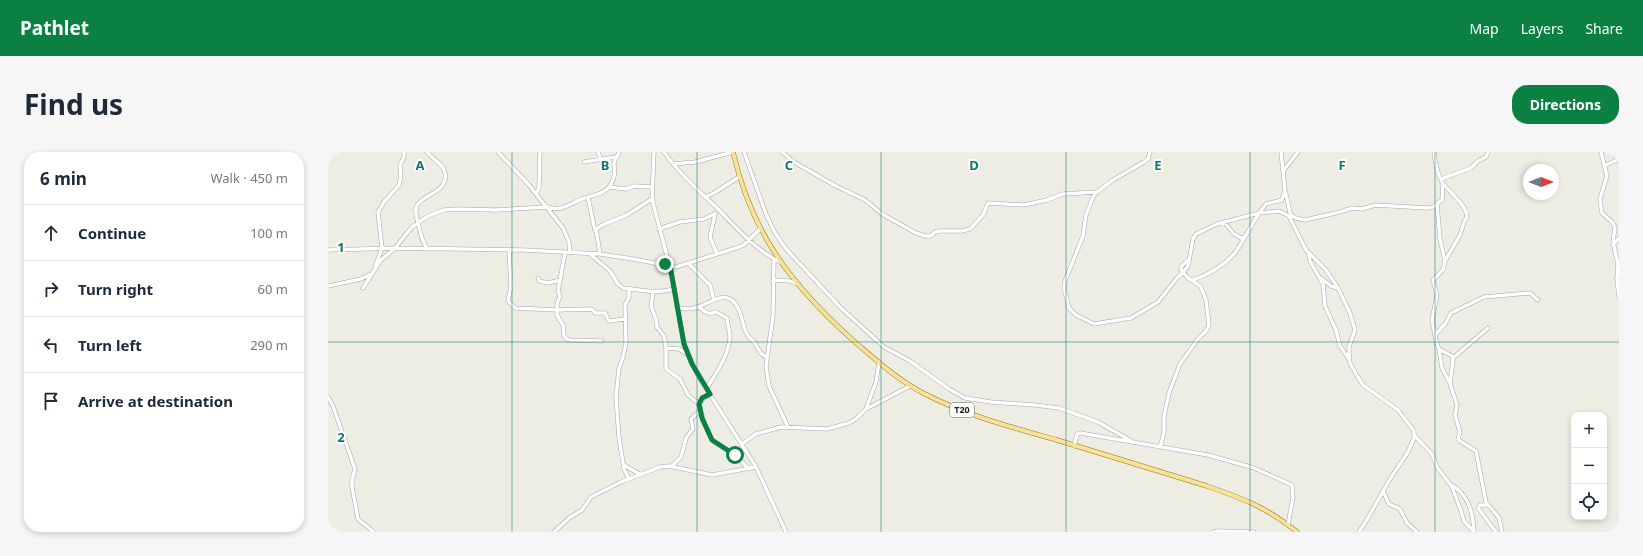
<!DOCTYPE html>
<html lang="en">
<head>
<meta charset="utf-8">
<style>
  :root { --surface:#fff; --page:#f6f6f7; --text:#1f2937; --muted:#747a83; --line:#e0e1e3; --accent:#0b8043 }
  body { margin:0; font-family:"Noto Sans",sans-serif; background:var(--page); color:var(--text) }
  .controls { position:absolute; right:12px; bottom:12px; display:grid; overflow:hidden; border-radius:8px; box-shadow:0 2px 6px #0003 }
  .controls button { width:36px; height:36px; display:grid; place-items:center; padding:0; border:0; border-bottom:1px solid var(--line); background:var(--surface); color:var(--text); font:20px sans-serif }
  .compass { position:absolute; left:1195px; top:12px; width:36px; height:36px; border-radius:50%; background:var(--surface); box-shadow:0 2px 6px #0003; rotate:90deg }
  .stop { position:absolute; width:12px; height:12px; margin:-9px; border:3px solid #0b8043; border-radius:50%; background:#fff }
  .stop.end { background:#0b8043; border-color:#fff; box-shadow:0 1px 4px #0008 }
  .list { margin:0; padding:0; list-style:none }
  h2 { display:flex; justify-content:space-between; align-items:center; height:52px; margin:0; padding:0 16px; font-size:17px }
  h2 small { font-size:13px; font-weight:400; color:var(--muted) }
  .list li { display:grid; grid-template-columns:26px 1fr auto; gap:12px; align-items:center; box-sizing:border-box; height:56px; padding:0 16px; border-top:1px solid var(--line) }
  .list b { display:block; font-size:15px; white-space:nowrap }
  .list em { font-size:13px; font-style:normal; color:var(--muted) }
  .icon { flex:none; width:22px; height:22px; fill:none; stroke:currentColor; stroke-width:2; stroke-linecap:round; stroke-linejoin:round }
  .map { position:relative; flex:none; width:1291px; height:380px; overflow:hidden; border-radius:16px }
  header { display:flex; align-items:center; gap:24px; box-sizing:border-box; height:56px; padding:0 20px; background:var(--accent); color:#fff }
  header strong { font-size:19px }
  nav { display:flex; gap:22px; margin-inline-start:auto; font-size:14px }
  .intro { display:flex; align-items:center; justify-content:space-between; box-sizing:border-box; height:96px; padding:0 24px }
  h1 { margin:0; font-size:28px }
  .button { padding:10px 18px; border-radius:16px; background:var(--accent); color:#fff; font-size:14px; font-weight:700 }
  main { display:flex; gap:24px; padding:0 24px }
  aside { flex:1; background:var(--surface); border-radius:16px; box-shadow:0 2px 6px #0003 }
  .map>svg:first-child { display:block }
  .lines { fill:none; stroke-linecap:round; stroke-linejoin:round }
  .minor-casing { stroke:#a5a5a5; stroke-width:4.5 }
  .major-casing { stroke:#927c06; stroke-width:5 }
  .minor { stroke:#fff; stroke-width:3.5 }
  .major { stroke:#f8e19f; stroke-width:4 }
  .route { stroke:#0b8043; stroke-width:5 }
  .grid { fill:none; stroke:#0f766e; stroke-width:1; stroke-opacity:0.55 }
  .labels { text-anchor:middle; stroke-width:4; stroke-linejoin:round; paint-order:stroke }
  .shield { fill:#fff; stroke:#626262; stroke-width:1 }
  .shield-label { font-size:9px; font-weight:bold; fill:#1e1e1e }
  .grid-label { font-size:13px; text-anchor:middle; font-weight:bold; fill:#0f766e; stroke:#fff; stroke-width:4; stroke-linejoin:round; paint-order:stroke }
</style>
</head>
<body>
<header>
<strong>Pathlet</strong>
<nav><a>Map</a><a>Layers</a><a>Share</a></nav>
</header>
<div class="intro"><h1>Find us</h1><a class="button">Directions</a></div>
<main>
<aside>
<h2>6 min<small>Walk · 450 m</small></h2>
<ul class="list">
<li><svg class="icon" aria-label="ahead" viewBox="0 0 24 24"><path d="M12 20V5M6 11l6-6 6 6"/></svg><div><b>Continue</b></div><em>100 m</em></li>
<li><svg class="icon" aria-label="right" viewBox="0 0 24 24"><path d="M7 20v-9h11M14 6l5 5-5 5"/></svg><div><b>Turn right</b></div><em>60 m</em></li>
<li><svg class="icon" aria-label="left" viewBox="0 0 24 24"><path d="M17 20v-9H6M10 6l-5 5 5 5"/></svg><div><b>Turn left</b></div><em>290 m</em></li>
<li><svg class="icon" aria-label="arrive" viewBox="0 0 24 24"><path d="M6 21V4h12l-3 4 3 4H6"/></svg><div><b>Arrive at destination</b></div></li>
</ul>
</aside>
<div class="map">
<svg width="1291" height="380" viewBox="0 0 1291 380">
  <rect width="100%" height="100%" fill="#eeede4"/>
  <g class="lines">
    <defs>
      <path id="minor" d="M99,0c6,8 16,11 18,21 4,21 -28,22 -29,36 -1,6 2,12 3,18 2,8 3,16 9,22
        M170,0l31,33 34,43 6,14 1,11
        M270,0l3,8
        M326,0l-2,47 20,76 12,69 13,30 59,93 30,65
        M336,0c14,20 33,37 51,54 20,20 40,44 65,56
        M416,0l22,62 9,19 12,17 54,58 43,39 26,14 39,28 16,9 26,4 43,3 25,3 39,14 35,20
        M454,0l12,10 40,23 31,15 17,14 34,19 9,3h6l4,-4 4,-1h23l8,-2 13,-14 5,-12 36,2 23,-5 16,-6 34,-2
        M822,0l-2,7 -4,3 -31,18 -16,12 -4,5 -7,18 -3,21 -18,45 -1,7 5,20 7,7 18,9 37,-6 27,-16 19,-24 6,-6 5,-6 5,-27 3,-5 21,-10 42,-11 20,-2 10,5 17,34 20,20 12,18 12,25 5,17 -6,17v6l1,10 6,11 7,11 35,25 16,21v7l-6,14 -18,27 -25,44 -6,9
        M1106,0c1,10 3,21 8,30 7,10 25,23 25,35l-3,5 -4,13 -15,26 -2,9 -10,10 4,15 -5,25 4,21 3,8 13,7 1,4 -3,24 7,21 -2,10 5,17 -2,7 2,2 16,10 10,51 13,16 3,14
        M1273,0l6,24 -7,23 1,8 1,6 10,9 3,5 -2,15 5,22 -1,15 2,18
        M256,10l32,-5
        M345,12l22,-2 38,-10
        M1276,14l15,-7
        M956,18l14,-18
        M1113,27l30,-11 7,-7 8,-4 2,-5
        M281,35l17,2 8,-3 18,1
        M957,38l6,27
        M208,42l3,-6 1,-36
        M260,45l7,34
        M377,45l9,-4 25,-16
        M1109,52l3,35 5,22
        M387,62l-5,23 7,17
        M963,63l5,3 9,2 35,-8 12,-4 10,1 13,-4 52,3 6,-1 9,-7 1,-17
        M896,70l10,12 7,4 4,-1 14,-24 7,-9 16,-4 3,-10 -4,-38
        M331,77l21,-7 24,-3 12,-6
        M1285,93l6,-7
        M0,98l67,-2 129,2 76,4 33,5 43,8 63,-20 5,-2 16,-16
        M181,98l2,36 -3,15 7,7 42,2 33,-1 3,1 2,3h10l4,8 16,-2
        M237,101l-7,38 2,5 -3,8v11l6,10 1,11 3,3 3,1 32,1
        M272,102l-4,-25 8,-5 21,-8 27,-17
        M263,103l19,16 8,13 5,4c17,2 34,6 51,1
        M981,103l1,6 13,23 2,22 11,24 4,16 9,13
        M446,107l-1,57 -7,50 3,20 19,41
        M361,112l21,21 4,15
        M47,115l7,-19 -4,-36 6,-10 15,-17 2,-9 -1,-11 4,-8v-5
        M854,122l-1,-7 8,-8
        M210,126l1,3 9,2 12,-3
        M993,126l10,8 6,2
        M445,128l17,1 7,3
        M865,128c14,-5 29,-13 40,-25 5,-5 8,-12 12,-18
        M0,134l33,-7 10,-5
        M35,136l17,-27 15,-13 17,-21 16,-11 16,-6 13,-1 38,1 52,-3c15,5 22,-3 35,-8 10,-4 23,-4 29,-15 5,-8 3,-13 3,-21 1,-4 4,-7 5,-11
        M325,139l-2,15 5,13 1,8 7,9 2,12
        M349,155c21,9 40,-16 53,-8 12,7 11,24 17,35 2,4 4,5 6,7 7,7 3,10 13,16
        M371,155c6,5 9,8 17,5l11,6c0,6 3,12 3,19 -1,18 -14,36 -23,51
        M1107,183l10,-11 6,-11 33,-16 46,-4 8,7
        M1111,197l3,19 8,15
        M359,202l-8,-5 -13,-1v21l14,10 8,16 11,9
        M1125,206l35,-30
        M382,242l-7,5 -4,5 6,21 7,15 23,15 13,13
        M0,245l5,9 22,63 -3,11v7l6,32c4,5 11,7 15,13
        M538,257l10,-27 3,-20
        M1086,283l18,19 5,13 15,20 8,21 4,13 10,11
        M414,292l14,-10 25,-7 46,2 22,-6 7,-4 10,-10 44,-23
        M746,294l3,-12 3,-1 128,22 46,13 38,17 1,12 -5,28
        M832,295l4,-14v-17l5,-23 11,-29 18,-25 8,-8 3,-6 -3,-25 -4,-10 -2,-4 -13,-9 -4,-5
        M296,313l17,10
        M344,314l9,-9 5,-19 7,-9 -2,-10 9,-8
        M301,327l-5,-10 -5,-31 -3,-41 3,-29 4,-11 3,-14 -1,-38 4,-8v-9
        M1122,332c19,10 23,29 24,48
        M1055,339l6,13 11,5 7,14 10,9
        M1159,353h-7l-2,3 18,24
        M226,380l15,-14 13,-8 9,-13 30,-15 39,-15 9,-1 43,9 44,-8
        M885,380l6,-1 35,1"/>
      <path id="major" d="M405,0c19,83 60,135 123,191 21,18 42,37 67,50 42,22 88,34 134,47 50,15 100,31 150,46 35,12 61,22 90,46"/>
    </defs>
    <use href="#minor" class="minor-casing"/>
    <use href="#major" class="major-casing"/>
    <use href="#minor" class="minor"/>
    <use href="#major" class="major"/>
  </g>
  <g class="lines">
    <path class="route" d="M337,112l5,2 14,78 8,20 18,30 -8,4 -3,6 3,14 10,22 23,15"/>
  </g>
  <path class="grid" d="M184,0v380M369,0v380M553,0v380M738,0v380M922,0v380M1107,0v380M0,190h1291"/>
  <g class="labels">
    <rect class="shield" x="622" y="251" width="24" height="14" rx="3"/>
    <g class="shield-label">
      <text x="634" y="261">T20</text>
    </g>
  </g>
  <g class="grid-label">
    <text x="92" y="18">A</text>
    <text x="277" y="18">B</text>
    <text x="461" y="18">C</text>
    <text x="646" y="18">D</text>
    <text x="830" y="18">E</text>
    <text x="1014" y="18">F</text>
    <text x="13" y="100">1</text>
    <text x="13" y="290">2</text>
  </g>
</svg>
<div class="controls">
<button>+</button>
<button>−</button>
<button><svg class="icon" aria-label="locate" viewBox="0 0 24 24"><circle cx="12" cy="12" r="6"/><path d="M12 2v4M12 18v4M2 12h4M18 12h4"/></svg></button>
</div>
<svg class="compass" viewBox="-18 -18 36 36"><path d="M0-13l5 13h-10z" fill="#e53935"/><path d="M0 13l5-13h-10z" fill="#747a83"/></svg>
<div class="stop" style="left:407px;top:303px"></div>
<div class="stop end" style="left:337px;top:112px"></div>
</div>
</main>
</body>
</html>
